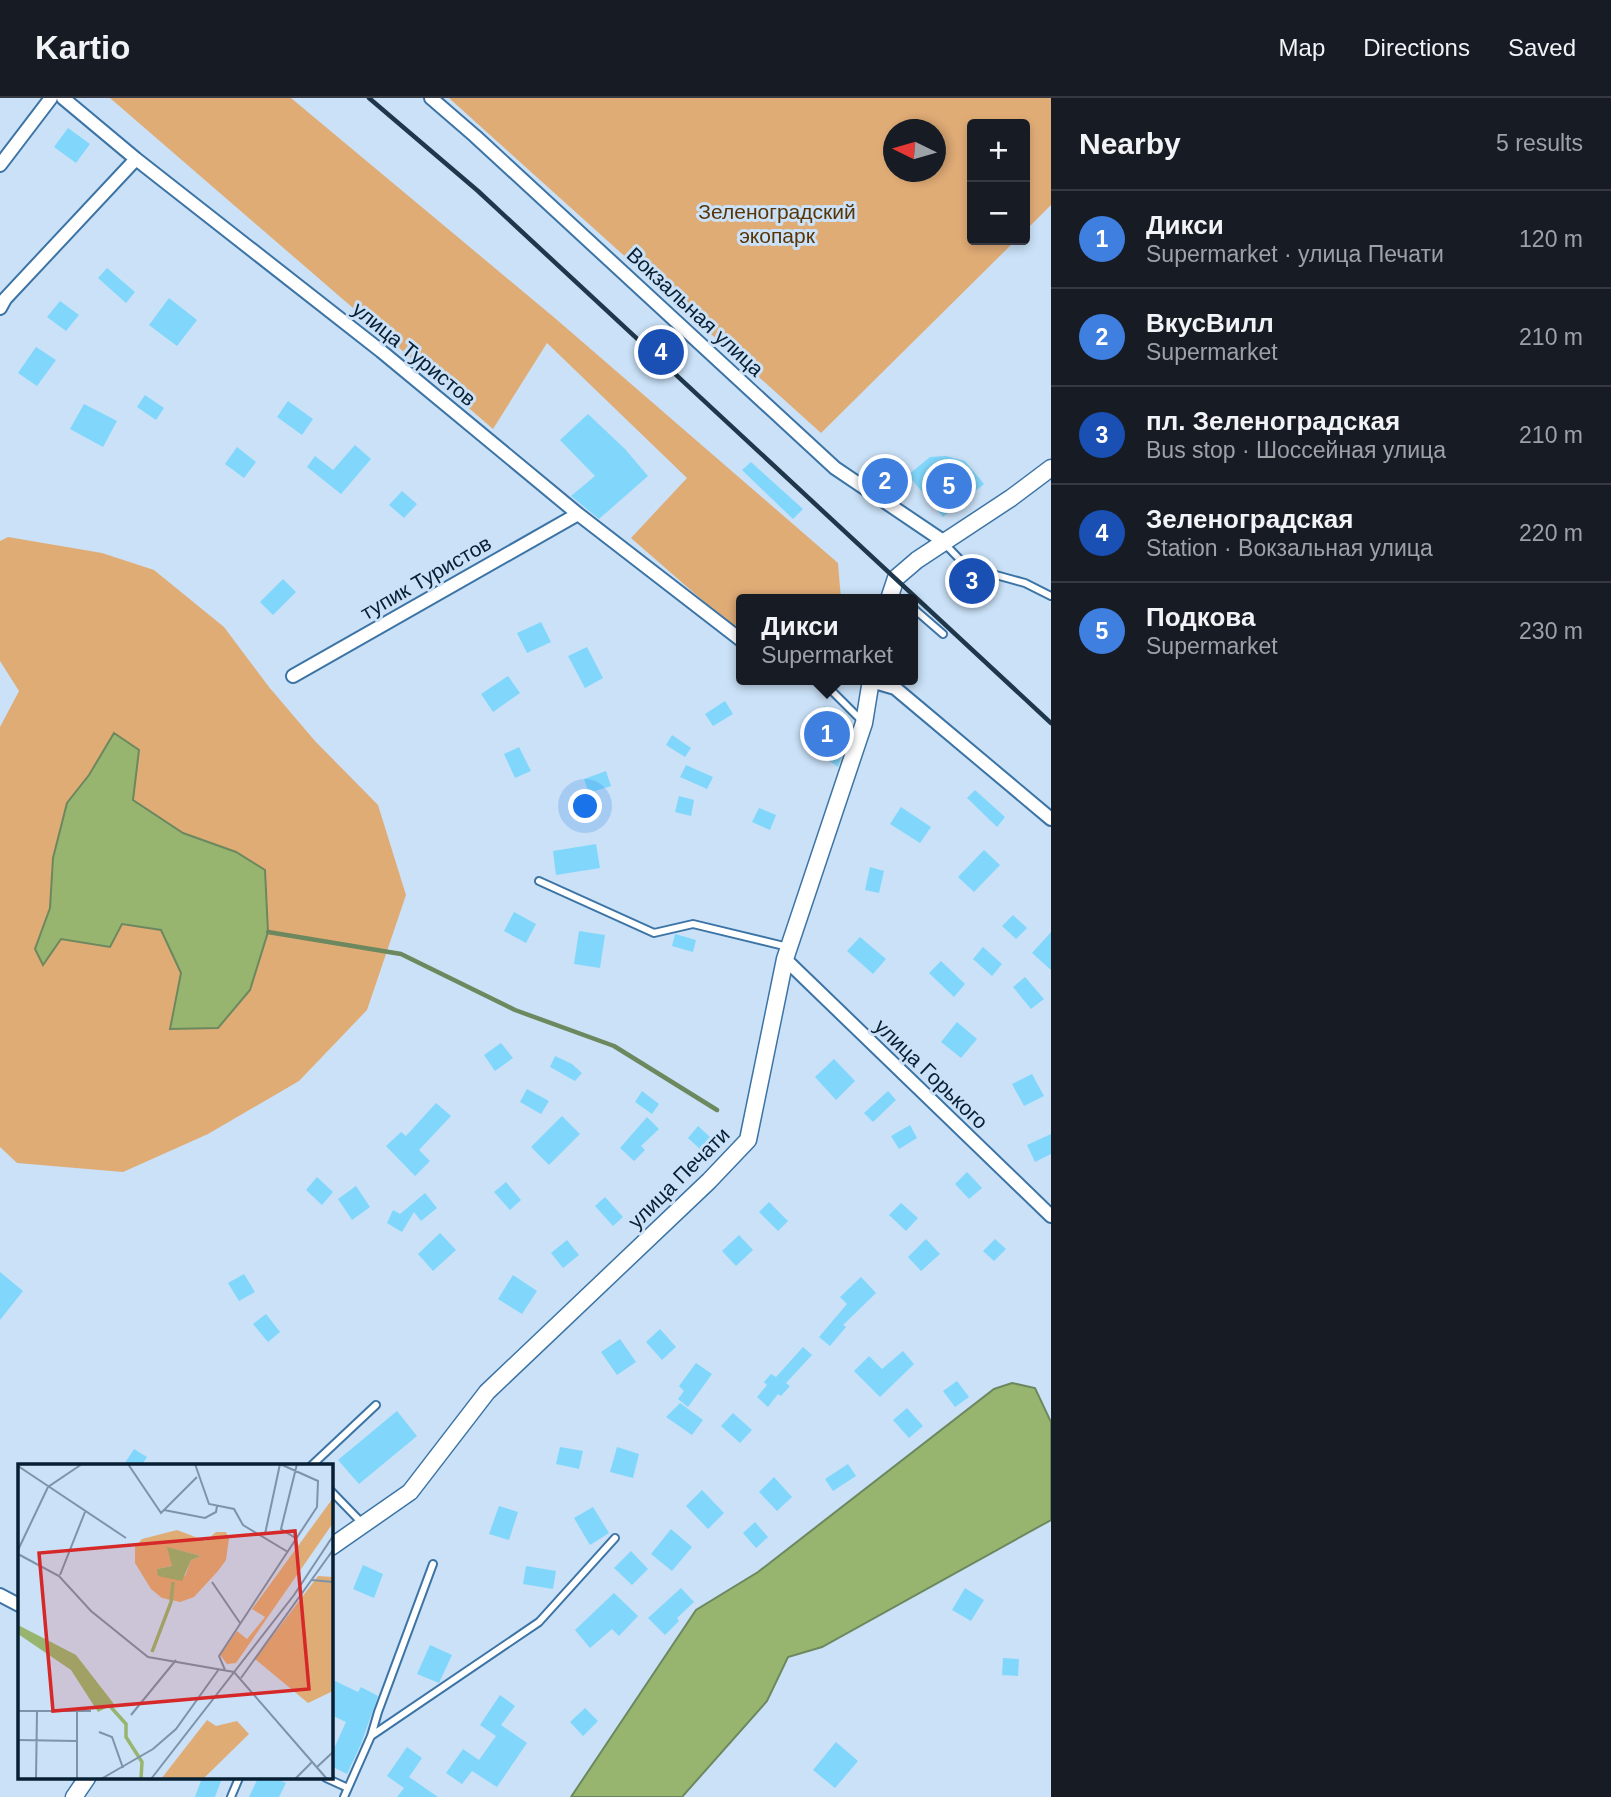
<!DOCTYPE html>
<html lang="en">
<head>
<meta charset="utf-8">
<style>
  :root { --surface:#171b24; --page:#242831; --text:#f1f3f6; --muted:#9ea1a6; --line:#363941; --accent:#db2777 }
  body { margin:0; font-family:Arial,sans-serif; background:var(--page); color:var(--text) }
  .controls { position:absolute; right:21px; top:21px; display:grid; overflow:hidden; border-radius:7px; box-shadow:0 4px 10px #0003 }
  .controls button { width:63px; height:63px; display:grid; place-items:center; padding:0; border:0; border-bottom:2px solid var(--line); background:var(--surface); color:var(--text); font:35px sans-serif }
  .compass { position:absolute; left:883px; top:21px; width:63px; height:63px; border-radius:50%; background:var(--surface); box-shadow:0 4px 10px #0003; rotate:275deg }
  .you { position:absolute; left:586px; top:709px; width:24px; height:24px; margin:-18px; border:5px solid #fff; border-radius:50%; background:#1a73e8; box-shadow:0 0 0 10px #1a73e833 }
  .badge { display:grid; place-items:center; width:46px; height:46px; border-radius:50%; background:var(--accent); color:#fff; font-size:23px; font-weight:700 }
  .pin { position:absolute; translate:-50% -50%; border:4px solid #fff; box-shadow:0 2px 7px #0006 }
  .popup { position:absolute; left:736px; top:496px; width:182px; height:91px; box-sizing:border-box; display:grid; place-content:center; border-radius:7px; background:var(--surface); filter:drop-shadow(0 2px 5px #0005); font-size:23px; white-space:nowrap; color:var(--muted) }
  .popup b { font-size:26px; color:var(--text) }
  .popup::after { content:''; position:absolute; left:50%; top:100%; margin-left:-14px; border:14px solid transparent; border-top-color:var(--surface) }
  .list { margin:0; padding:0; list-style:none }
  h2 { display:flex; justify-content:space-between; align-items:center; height:91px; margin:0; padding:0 28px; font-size:30px }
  h2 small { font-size:23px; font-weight:400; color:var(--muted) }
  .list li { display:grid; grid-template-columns:46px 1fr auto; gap:21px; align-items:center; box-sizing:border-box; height:98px; padding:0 28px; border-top:2px solid var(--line) }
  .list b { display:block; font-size:26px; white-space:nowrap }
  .list p { margin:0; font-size:23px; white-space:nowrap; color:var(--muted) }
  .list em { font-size:23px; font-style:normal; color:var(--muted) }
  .map { position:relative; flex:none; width:1051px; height:1699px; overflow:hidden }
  header { display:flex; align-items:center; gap:42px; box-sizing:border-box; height:98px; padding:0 35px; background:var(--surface); border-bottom:2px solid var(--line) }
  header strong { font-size:33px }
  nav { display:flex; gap:38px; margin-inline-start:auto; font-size:24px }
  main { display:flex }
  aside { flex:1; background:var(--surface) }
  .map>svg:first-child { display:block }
  .green { fill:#e0ac76; fill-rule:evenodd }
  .water { fill:#98b570; stroke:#6c885e; stroke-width:2 }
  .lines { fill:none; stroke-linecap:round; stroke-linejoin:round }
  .stream { stroke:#6c885e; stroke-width:4.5 }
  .building { fill:#81d7fb }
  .service-casing { stroke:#3c74a5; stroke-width:10 }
  .minor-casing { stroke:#3c74a5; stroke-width:16 }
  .tertiary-casing { stroke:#3c74a5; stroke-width:19 }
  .service { stroke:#fff; stroke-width:6 }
  .minor { stroke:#fff; stroke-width:12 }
  .tertiary { stroke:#fff; stroke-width:16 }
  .rail { stroke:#1f374b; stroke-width:4.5 }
  .labels { text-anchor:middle; stroke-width:6; stroke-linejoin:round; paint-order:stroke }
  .park-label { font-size:21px; fill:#593505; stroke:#cae1f7 }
  .street-label { font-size:21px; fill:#071f33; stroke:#cae1f7 }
  .inset-river { fill:none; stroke:#98b570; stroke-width:3.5 }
  .inset-road { fill:none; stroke:#7c93a9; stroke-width:2 }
  .view { fill:#d62828; fill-opacity:0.15; stroke:#d62828; stroke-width:3.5 }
  .inset-edge { fill:none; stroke:#071f33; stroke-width:3.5 }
</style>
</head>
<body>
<header>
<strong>Kartio</strong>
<nav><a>Map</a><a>Directions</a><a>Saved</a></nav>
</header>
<main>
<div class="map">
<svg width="1051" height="1699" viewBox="0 0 1051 1699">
  <rect width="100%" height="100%" fill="#cae1f7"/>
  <path class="green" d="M110,0h181l265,221 282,244 3,36h-100v35l-110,-96 56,-60 -140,-135 -54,86z
    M449,0h602v107l-26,26v-107h-53v116h44l-195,193zM894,32h42v42h-42z
    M8,439l94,16 52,17 70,57 45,60 46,54 63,64 28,90 -39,115 -68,71 -91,53 -85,38 -106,-9 -17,-16v-420l19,-36 -19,-30v-120zM139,652l-6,50 50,33 53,19 -65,177 10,-56 -20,-43 -39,-6 -12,23 -49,-8 -26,10 15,-41 17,-104 22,-29z"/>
  <path class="water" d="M114,635l25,17 -6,50 50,33 53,19 29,18 3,62 -18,58 -32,38 -48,1 11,-56 -20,-43 -39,-6 -12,23 -49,-8 -18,26 -8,-16 15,-41 3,-50 14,-55 22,-28z
    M1012,1285l23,5 16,34v98l-229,127 -34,10 -21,44 -85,96h-111l125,-187 62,-38 236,-183z"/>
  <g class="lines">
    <path class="stream" d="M268,834l133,22 114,56 99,36 103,64"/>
  </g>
  <path class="building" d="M68,30l22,16 -14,19 -22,-16z
    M107,170l28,24 -9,11 -28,-25z
    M169,200l28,22 -20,26 -28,-21z
    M60,203l19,14 -13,16 -19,-14z
    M36,249l20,13 -19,26 -19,-13z
    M145,297l19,13 -8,12 -19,-13z
    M288,303l25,18 -11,16 -25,-18z
    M84,306l33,17 -14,26 -33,-18z
    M588,316l37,35 23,27 -49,43 -28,-23 24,-20 -35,-36z
    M355,347l16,14 -30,35 -34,-27 8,-11 18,14z
    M237,349l19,15 -12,16 -19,-14z
    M946,358l19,5 19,23 -41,33 -35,-42 22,-18z
    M751,364l52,47 -10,10 -51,-49z
    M884,368l20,20 -11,11 -24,-17z
    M402,393l15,13 -13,14 -15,-13z
    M283,481l13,13 -23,23 -13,-13z
    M541,524l10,20 -24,11 -10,-20z
    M587,549l16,31 -18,10 -17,-32z
    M508,578l12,17 -27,19 -12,-18z
    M725,603l8,13 -20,12 -8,-12z
    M824,608l19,11 -5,13 11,6 -11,31 -34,-24z
    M672,637l19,13 -6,9 -19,-12z
    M519,649l12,24 -16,7 -11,-24z
    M686,667l27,12 -6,12 -27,-12z
    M606,673l5,15 -22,7 -5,-14z
    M975,692l30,27 -8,10 -30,-29z
    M679,698l15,4 -3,16 -16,-4z
    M901,709l30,20 -11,16 -30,-19z
    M759,710l17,7 -6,15 -18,-8z
    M596,746l4,24 -44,7 -3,-24z
    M984,752l16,15 -26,27 -16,-15z
    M870,769l14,4 -5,22 -14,-3z
    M514,814l22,12 -10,19 -22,-12z
    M1013,817l14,13 -11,11 -14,-13z
    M579,833l26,4 -5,33 -26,-4z
    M1051,834v38l-19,-17z
    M675,836l21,6 -3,12 -21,-6z
    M860,839l26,22 -13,15 -26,-23z
    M983,849l19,17 -10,12 -19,-17z
    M941,863l24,23 -11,13 -25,-24z
    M1025,879l19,22 -13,10 -18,-22z
    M957,924l20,17 -16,19 -20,-16z
    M501,945l12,15 -18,13 -11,-16z
    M555,958l17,8 10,9 -7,8 -25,-14z
    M834,961l21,22 -19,19 -21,-23z
    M1032,976l12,22 -20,10 -12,-22z
    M527,991l22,12 -8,13 -21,-12z
    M642,993l17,13 -7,10 -17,-12z
    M888,993l8,9 -23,22 -9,-9z
    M436,1005l15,13 -32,34 11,11 -15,15 -29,-30 15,-14 5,4z
    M562,1018l18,18 -31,31 -18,-18z
    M647,1019l12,12 -18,17 4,4 -11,11 -14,-13z
    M910,1027l7,13 -18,11 -8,-13z
    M698,1028l12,11 -10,12 -12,-11z
    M1051,1036v20l-16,8 -8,-17z
    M967,1074l15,16 -13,11 -14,-15z
    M317,1079l16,15 -11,13 -16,-15z
    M506,1084l15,18 -11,10 -16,-18z
    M356,1088l14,21 -18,13 -14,-21z
    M425,1095l12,15 -16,13 -7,-9 -12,20 -15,-9 6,-13 7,4z
    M605,1099l18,20 -10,9 -18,-20z
    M769,1104l19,19 -10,10 -19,-19z
    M901,1105l17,15 -12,13 -17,-16z
    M440,1135l16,17 -23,21 -15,-17z
    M739,1137l14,15 -17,16 -14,-15z
    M926,1141l14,15 -19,17 -13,-14z
    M995,1141l11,10 -12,12 -11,-10z
    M567,1142l12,15 -16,13 -12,-15z
    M0,1174l23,19 -23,29z
    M244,1176l11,18 -16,9 -11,-18z
    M513,1177l24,16 -15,23 -24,-15z
    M861,1179l15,16 -33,32 3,2 -16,19 -11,-9 28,-33 -7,-7z
    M266,1216l14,18 -12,10 -15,-18z
    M660,1231l16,18 -14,13 -16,-18z
    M620,1241l16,23 -19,13 -16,-23z
    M803,1249l9,8 -26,28 4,3 -9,10 -3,-2 -10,13 -11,-10 10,-12 -3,-3 7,-8 5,3z
    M903,1253l11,13 -34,33 -26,-26 15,-15 13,13z
    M696,1265l16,11 -24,33 -10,-8 6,-8 -5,-5z
    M957,1283l12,16 -14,10 -12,-16z
    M680,1305l23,17 -11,15 -26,-18z
    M907,1310l16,18 -14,12 -16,-18z
    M397,1313l20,25 -58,48 -21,-24z
    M733,1315l19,17 -12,13 -19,-17z
    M560,1349l23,4 -4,18 -23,-5z
    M617,1349l22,7 -6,24 -23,-6z
    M134,1351l13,8 -6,9h-18z
    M848,1366l8,12 -23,15 -8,-12z
    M774,1379l18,20 -15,14 -18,-19z
    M702,1392l22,23 -16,16 -22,-23z
    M499,1408l19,6 -9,28 -20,-6z
    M593,1409l16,26 -19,12 -16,-27z
    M755,1424l13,15 -12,11 -13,-15z
    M671,1431l21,18 -20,24 -21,-17z
    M631,1453l17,18 -16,16 -18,-17z
    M363,1467l20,9 -9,24 -21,-9z
    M526,1468l30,5 -3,18 -30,-5z
    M681,1490l13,14 -17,16 2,3 -14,14 -17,-17z
    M965,1490l19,12 -13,21 -19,-11z
    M614,1495l24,23 -19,20 -7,-7 -22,19 -15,-18z
    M430,1547l22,10 -13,28 -22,-9z
    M1003,1560l16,1 -1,17 -16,-1z
    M331,1581l27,13 3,-5 17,9 -17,48 -14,30 -16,-8v-11l15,-33 -15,-7z
    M500,1597l15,11 -14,19 26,18 -30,44 -25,-16 -10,13 -16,-11 17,-24 16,11 17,-24 -16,-11z
    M585,1610l13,13 -15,15 -13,-14z
    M836,1644l22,19 -23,27 -22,-18z
    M407,1649l15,11 -13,19 29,20h-41l7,-9 -17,-12z
    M202,1680h20l-7,19h-20z
    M258,1680h17l11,5 -7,14h-30z"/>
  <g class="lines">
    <defs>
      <path id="service" d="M944,445l23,24 58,16 26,13
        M913,510l30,26
        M821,582l42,42
        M539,783l115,52 39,-9 95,23
        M311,1368l65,-61
        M331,1393l32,33
        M371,1638l7,-24 55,-148
        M326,1680l22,10 -4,9
        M348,1690l23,-52 168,-114 76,-84
        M231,1699l8,-19"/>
      <path id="minor" d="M63,0l73,61 245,192 197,163 163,126
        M431,0l44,38 360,332 108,73
        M0,67l51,-67
        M0,210l5,-9 131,-140
        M293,578l285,-162
        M871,583l24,7 156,131
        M785,861l266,257
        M0,1497l19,10"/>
      <path id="tertiary" d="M889,501l7,-21 21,-18 94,-62 40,-30
        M331,1449l79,-55 77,-100 222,-211 39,-41 37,-181 79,-236 7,-43
        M74,1699l13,-19"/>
    </defs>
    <use href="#service" class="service-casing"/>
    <use href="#minor" class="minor-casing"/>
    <use href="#tertiary" class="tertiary-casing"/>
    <use href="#service" class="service"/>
    <use href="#minor" class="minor"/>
    <use href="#tertiary" class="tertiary"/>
    <path class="rail" d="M369,0l109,93 573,532"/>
  </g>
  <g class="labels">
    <g class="park-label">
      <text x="777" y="121">Зеленоградский<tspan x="777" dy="24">экопарк</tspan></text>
    </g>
    <g class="street-label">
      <text transform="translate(695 214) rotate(43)" y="7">Вокзальная улица</text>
      <text transform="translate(414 256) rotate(39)" y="7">улица Туристов</text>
      <text transform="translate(426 480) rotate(-30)" y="7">тупик Туристов</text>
      <text transform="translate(931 976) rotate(44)" y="7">улица Горького</text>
      <text transform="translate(679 1080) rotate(-45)" y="7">улица Печати</text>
    </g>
  </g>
  <g transform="translate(18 1366)">
    <rect width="315" height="315" fill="#cae1f7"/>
    <path d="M315,34v25l-97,140 -9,1 -7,-9 17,-24 10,8 18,-22 -13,-8zM159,66l29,11 10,-9h10l3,6 -3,22 -8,11 -24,26 -14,5 -18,-4 -11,-9 -16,-26v-16l7,-8zM156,85l27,7 -10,4 -6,16 -28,-7 15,-3 -3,-15zM300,112l15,1v114l-25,12 -53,-44zM189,256l9,6 21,-5 12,13 -46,45h-42z" fill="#e0ac76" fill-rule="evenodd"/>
    <path d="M149,83l34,9 -10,4 -9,21 -24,-5 -1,-7 15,-3zM0,161l58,30 38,49 -16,8 -27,-42 -53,-36z" fill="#98b570"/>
    <path class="inset-river" d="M134,188l19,-50 2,-20M91,241l17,19v13l16,25 -1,17"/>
    <path class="inset-road" d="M110,0l33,49 36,-36M177,0l14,40 25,5 9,16 45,27M279,0l-16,65 16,10M0,2l108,72M146,46l41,8 11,-6 1,-6M247,70l15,-70M0,86l30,-63 34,-23M0,90l41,22 32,35 57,46 86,15 93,107M42,111l25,-63M294,116l21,2M194,118l28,41M207,206l-6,-14 98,-149 1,-26 -38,-17M223,214l92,-128M0,247h73M113,251l45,-55M81,268l13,5 11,31M0,276l59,1M299,303l16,-15M18,315l1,-68M59,315v-67M83,315l52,-30 23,-20 43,-60M133,315l143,-184 39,-59M277,315l17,-17"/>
    <path class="view" d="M277,67l14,158 -256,22 -14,-158z"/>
    <rect width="315" height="315" class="inset-edge"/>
  </g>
</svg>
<div class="controls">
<button>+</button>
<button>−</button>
</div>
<svg class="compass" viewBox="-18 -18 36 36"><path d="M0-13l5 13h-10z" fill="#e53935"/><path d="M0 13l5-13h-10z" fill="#9ea1a6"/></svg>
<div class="you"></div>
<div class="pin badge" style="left:827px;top:636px;background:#3f7fe0">1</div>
<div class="popup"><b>Дикси</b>Supermarket</div>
<div class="pin badge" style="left:885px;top:383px;background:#3f7fe0">2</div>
<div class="pin badge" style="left:972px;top:483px;background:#1a4fb4">3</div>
<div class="pin badge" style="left:661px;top:254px;background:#1a4fb4">4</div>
<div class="pin badge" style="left:949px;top:388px;background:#3f7fe0">5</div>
</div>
<aside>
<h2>Nearby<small>5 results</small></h2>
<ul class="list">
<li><span class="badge" style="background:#3f7fe0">1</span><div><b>Дикси</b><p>Supermarket · улица Печати</p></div><em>120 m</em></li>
<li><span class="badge" style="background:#3f7fe0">2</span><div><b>ВкусВилл</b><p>Supermarket</p></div><em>210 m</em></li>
<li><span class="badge" style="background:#1a4fb4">3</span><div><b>пл. Зеленоградская</b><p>Bus stop · Шоссейная улица</p></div><em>210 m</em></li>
<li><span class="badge" style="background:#1a4fb4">4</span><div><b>Зеленоградская</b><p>Station · Вокзальная улица</p></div><em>220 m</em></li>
<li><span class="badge" style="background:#3f7fe0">5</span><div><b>Подкова</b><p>Supermarket</p></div><em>230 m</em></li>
</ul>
</aside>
</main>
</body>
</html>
